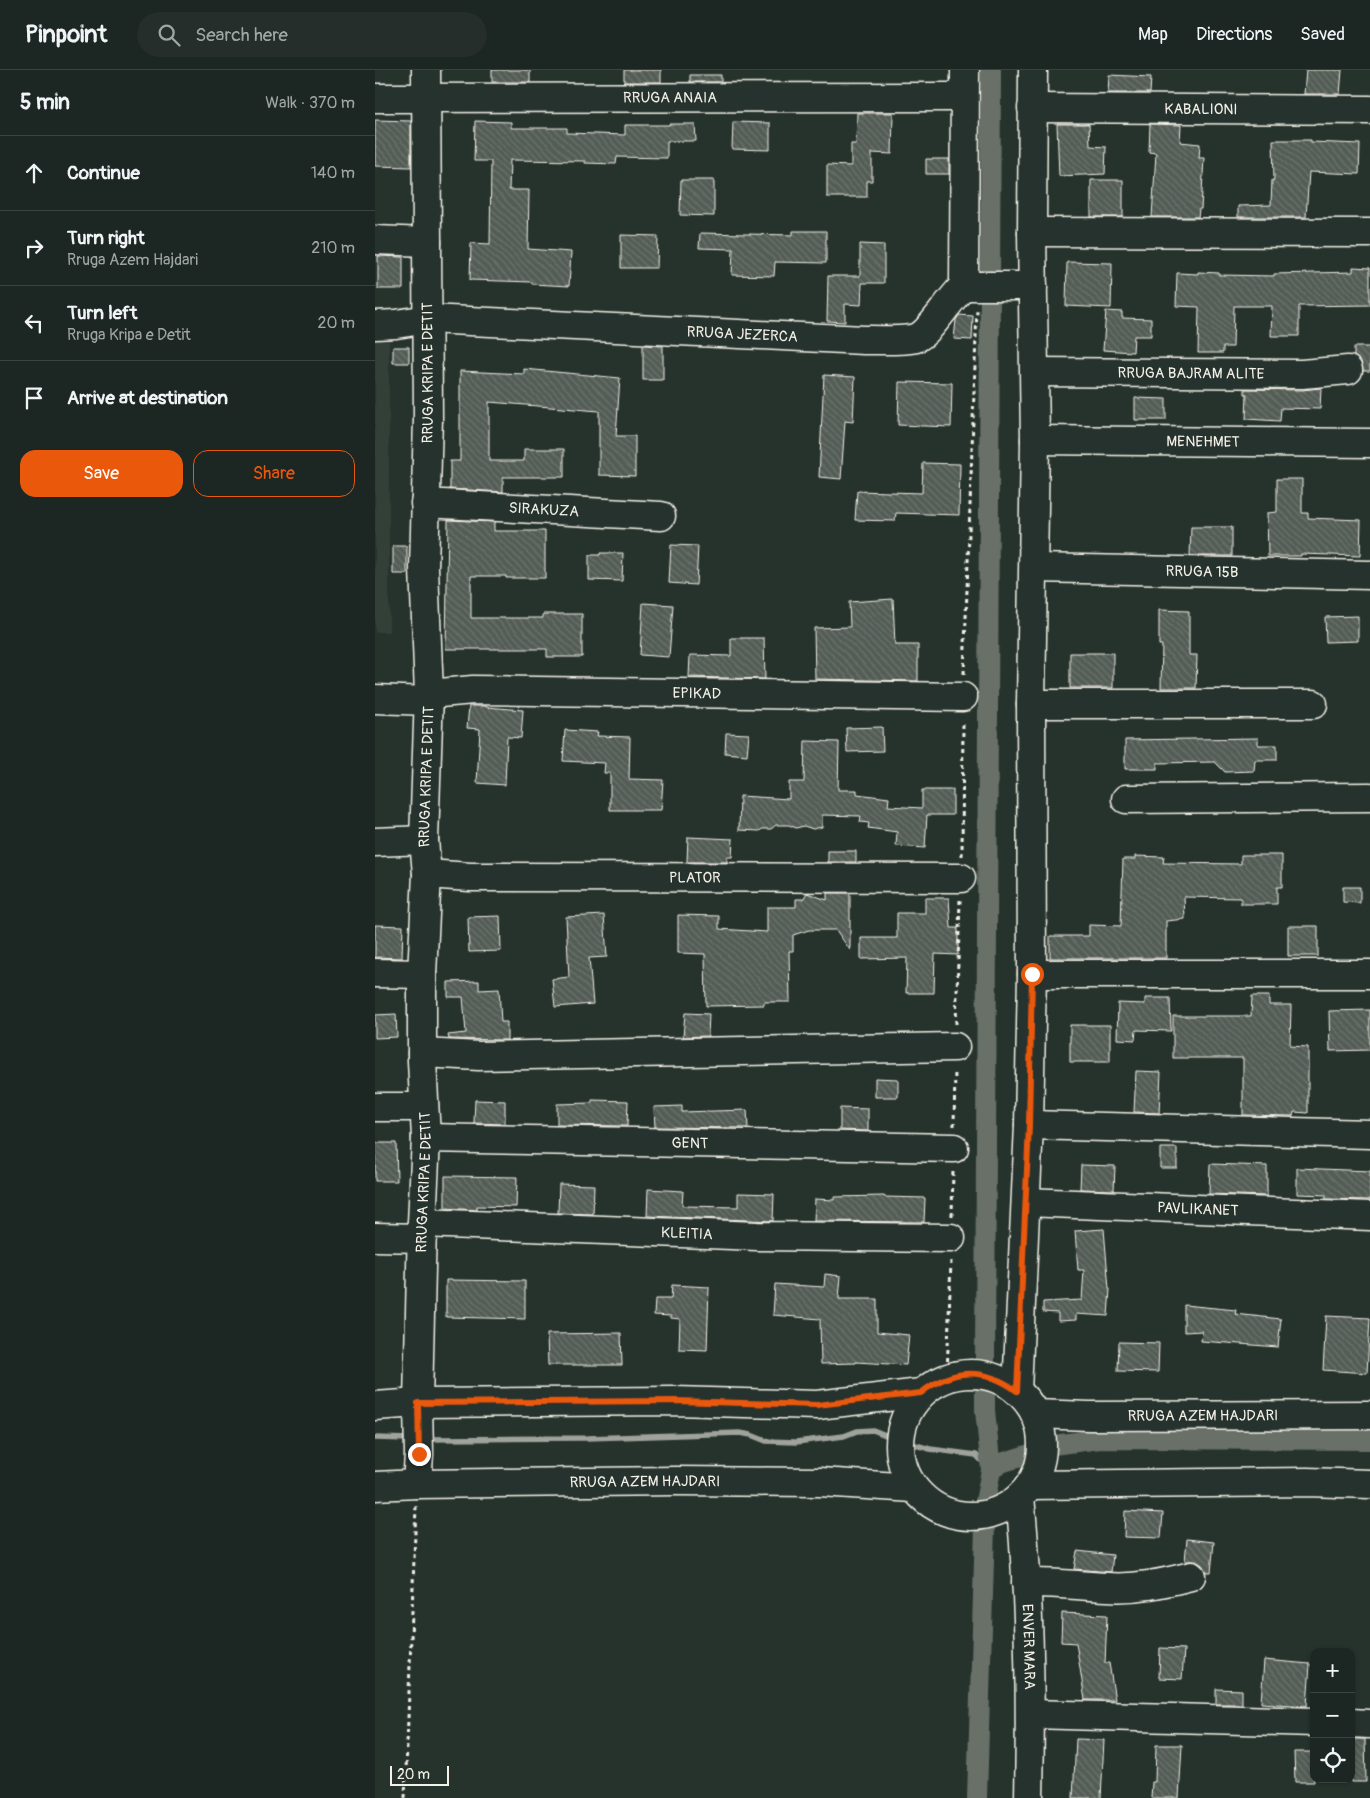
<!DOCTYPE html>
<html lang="en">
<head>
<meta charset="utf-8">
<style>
  :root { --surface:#1c2622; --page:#252e2a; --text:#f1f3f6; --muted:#a0a5a5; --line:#3a4340; --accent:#ea580c }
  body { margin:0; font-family:Pangolin,sans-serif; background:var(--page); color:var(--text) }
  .controls { position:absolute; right:15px; bottom:15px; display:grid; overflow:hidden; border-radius:10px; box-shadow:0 1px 4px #0004 }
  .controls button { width:45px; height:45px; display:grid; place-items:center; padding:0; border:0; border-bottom:1px solid var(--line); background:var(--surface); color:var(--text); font:25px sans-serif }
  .scale { position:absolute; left:15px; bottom:12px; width:59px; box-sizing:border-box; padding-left:5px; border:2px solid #f4f1e8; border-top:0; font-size:14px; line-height:18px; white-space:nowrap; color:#f4f1e8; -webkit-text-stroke:4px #26332d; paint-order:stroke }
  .stop { position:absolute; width:15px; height:15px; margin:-11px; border:4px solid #ea580c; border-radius:50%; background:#fff }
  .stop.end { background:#ea580c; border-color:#fff; box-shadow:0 1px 5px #0008 }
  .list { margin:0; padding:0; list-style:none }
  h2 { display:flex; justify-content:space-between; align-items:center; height:65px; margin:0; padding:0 20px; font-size:21px }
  h2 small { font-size:16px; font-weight:400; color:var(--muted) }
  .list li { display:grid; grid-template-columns:32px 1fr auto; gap:15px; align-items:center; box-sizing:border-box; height:75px; padding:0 20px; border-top:1px solid var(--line) }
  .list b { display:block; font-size:19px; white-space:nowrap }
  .list p { margin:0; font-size:16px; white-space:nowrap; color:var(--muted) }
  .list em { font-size:16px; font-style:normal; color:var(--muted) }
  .actions { display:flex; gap:10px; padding:15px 20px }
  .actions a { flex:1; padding:11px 0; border:1px solid var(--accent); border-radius:15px; text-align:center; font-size:18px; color:var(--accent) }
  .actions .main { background:var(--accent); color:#fff }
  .icon { flex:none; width:28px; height:28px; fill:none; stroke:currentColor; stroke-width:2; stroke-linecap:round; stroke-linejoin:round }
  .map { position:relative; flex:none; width:995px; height:1728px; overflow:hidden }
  header { display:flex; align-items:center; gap:30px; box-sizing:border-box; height:70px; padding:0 25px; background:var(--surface); border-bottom:1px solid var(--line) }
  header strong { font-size:24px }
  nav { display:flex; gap:28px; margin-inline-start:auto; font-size:18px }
  .search { width:350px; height:45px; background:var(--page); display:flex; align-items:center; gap:12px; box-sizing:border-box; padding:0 18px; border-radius:28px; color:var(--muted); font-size:19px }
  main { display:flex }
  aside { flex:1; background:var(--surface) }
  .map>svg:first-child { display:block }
  .built { fill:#333f39 }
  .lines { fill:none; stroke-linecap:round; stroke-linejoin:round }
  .stream { stroke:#9fa39b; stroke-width:5.5 }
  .canal { stroke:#676f68; stroke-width:20 }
  .building { fill:url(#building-back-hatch); stroke:#f4f1e8 }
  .minor-casing { stroke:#f4f1e8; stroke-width:31 }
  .path { stroke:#f4f1e8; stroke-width:3; stroke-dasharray:4 4; stroke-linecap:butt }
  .minor { stroke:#26332d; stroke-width:28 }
  .route { stroke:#ea580c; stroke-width:6 }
  .labels { text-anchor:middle; stroke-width:4; stroke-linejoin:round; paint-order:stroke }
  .street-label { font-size:15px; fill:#f4f1e8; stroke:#26332d }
</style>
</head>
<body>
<header>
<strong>Pinpoint</strong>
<div class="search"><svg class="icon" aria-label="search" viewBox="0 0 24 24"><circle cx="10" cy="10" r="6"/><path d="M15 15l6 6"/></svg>Search here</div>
<nav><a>Map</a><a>Directions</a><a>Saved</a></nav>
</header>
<main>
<aside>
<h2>5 min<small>Walk · 370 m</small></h2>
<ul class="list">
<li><svg class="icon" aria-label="ahead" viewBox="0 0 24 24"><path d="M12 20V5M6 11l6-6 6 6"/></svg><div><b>Continue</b></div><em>140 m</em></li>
<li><svg class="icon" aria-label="right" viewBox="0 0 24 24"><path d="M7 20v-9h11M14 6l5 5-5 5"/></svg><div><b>Turn right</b><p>Rruga Azem Hajdari</p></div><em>210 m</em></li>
<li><svg class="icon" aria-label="left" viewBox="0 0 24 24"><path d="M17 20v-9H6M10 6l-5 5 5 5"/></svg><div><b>Turn left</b><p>Rruga Kripa e Detit</p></div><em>20 m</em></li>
<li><svg class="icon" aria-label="arrive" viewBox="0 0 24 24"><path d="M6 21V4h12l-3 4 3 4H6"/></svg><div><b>Arrive at destination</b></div></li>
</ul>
<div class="actions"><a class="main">Save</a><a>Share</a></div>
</aside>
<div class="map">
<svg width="995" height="1728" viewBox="0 0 995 1728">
  <defs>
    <pattern id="building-back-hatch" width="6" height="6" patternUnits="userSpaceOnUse" patternTransform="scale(1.25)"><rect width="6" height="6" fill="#525c55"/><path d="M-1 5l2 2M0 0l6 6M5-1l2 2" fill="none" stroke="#6c746d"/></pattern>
  </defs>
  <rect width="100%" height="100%" fill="#26332d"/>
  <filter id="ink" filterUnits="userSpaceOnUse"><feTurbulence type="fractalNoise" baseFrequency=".02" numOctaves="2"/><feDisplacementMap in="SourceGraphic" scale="10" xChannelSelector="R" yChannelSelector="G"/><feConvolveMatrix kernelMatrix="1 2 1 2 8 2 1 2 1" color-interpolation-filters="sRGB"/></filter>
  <g filter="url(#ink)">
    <path class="built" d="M0,270h14v292h-14z"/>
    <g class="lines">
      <path class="stream" d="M0,1368l35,1
        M50,1369l162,-1 153,-5 11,2 15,6 30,1 48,-6 13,-5 16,-1 20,8
        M537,1374l18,5 46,6 15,15"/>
      <path class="canal" d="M610,1294l6,-1294
        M610,1317v23l6,60 -6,32
        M678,1375l47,-6 270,1
        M616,1400l10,-7 29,-9
        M602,1728l8,-272"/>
    </g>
    <path class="building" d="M117,0h38v12h-38z
      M249,0h37v12h-37z
      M931,0h36l-2,24h-36z
      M315,5h31v7h-31z
      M734,5l42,2 -1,16h-42z
      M482,43h36l-1,41 -20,-1v28h-5v16h-40v-32l24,1v-22h5z
      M0,50l36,1v46l-36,-1z
      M100,51l36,1v6h56v5l58,2v-10h44v-1h26l1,17h-29v17l-50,-1 -1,7 -31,-1v-2l-75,-1 -1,30h20l-1,59 43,3 -2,34 -37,-2v-2l-62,-2 1,-37 19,1 1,-83h-17z
      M358,52l37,1v27l-38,-1z
      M682,54h32l1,22 16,1 -1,27 -46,2z
      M775,54l31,1 -1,17 20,2 -1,14h5l-3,51h-2l-1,8h-46l4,-64 -7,-1z
      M898,70h38v2l49,2 -1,30 -50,-2 -3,45h-68v-11l33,-1 1,-25h2z
      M551,89h23v15h-23z
      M306,110h33v36l-34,-1z
      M716,110h32v37h-32z
      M418,161h33v32l-51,-1 -1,14 -42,-1 1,-26 -34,-1 1,-15 93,2z
      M246,165l37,1 -1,32h-36z
      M485,174l24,1v38h-22l-1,22 -16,-1v18l-18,-1 1,-45h32z
      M3,186l25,1v32h-25z
      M692,192l45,1 -1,45 -45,-2z
      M978,197l17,1v37l-71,1v30h-28l1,-30h-38l-1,41h-10v6h-25l1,-46 -23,-1 1,-33 21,1v-2l21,1v2l55,1v-2l79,-2z
      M731,241l16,1v6l29,1v17h-17l-1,16 -30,-2z
      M584,245l14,1 -1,24 -18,-1 2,-19z
      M268,275l20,1v34h-20z
      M18,277h16v16h-16z
      M979,277h16v24h-7l-2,-10 -7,-5z
      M149,299l96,9 -4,58h19v40l-36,-1v-64l-110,-9v59h35v-12h40v28h-61v15l-53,-3v-28h10v-90l64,3z
      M449,305l31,2 -2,45 -8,-1 -4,58 -22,-2z
      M524,312l53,1 -1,44 -53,-2z
      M946,318l-1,21 -39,-1 -1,13 -34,-2 1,-25h-2v-5l57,1z
      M760,328l31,1v21h-31z
      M548,393l37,1 -1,51 -63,-2 -1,8 -40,-1 2,-29 65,2z
      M902,409h25v34h6v5l53,2 -1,36 -59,-2v2h-33l-1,-43 10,-1z
      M73,450l46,2v9h51v47h-39v-2h-35v42h72v-4h39v43h-35v-8h-101z
      M816,457h41v29h-42z
      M296,475l27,1 -2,39 -27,-2z
      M18,476h14v28h-14z
      M225,483h23l-1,28 -33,-1v-25h11z
      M518,529l2,46h23v36l-103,-2 -1,-51 36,-1 -1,-25z
      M268,533l30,2 -4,52 -29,-2z
      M784,540l30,1v44h8l-1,33h-35l1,-43h-3z
      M983,546v25l-32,1 -1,-25z
      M356,568h33l1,41 -76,-2 1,-22 41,1z
      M695,583h43v35h-43z
      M94,636h17v1l37,3 -2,28 -14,-1 -2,48 -28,-2 3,-54 -13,-1z
      M507,657l1,24 -36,1 -1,-24z
      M190,660l33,2 -1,4 33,1 -1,42 34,1 -2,30h-51v-37h-6l1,-10 -42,-2z
      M351,663l23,1 -2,21 -22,-2z
      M883,668v7h19v15h-22l-1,11 -29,1 -10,-10 -58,1v6h-32v-29z
      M430,671l34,1 -1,48h19v4l32,4 -1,8 34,2v-18h31v25h-26l-2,33 -29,-2 1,-14 -29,-4 1,-5 -9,-1 1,-6 -39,-1v12l-9,2 -9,-3 -8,2 -7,-3h-13l-5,4h-9l-2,2 -21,-1 1,-34 49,3v-17h15z
      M313,767l45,2 -1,18h-5v5h-40z
      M453,781h28v11h-28z
      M866,785h41v32h-5v17h-36v-6l-57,-1 1,22 -19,2v37h-116v-22h39v-11l32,1 2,-67h12v-3l29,1 -1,6 78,1z
      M968,817h17v16l-17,-1z
      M432,823l20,7v-7h23v57l-14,-20h-27l-16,5v16h-4l1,51h-26v3l-58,1 -1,-52 -27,-1v-38l41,1v13l48,3v-25h29v-8h7z
      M550,828h24l2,30h7v27l-23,-1 -1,39h-28l1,-35 -46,1v-21h36v-25h28z
      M229,845l3,42 -18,1 4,46 -38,3 -3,-28 17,-2 -3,-60z
      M125,846l1,35 -32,1 -1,-35z
      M0,855l28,1 -1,32 -27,-1z
      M913,856h30v30h-30z
      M104,911v9l20,-1 2,33h6v18l-58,-1 -1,-4 18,-2 -3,-36h-15v-15z
      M877,926h17v9h22l-1,41 18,1v66l-14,-1 -1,4 -50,-1v-57h-70v-42h78z
      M770,928h25l1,33 -35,-1 -1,10 -18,-1 1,-36 27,1z
      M995,940v40l-40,1 -1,-40z
      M310,943l24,1 -1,22 -25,1z
      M21,944l1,23 -22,1v-23z
      M695,955h40v37h-40z
      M761,1001l25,1 -2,41 -25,-1z
      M500,1008l23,1v18h-23z
      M100,1030l30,1v23l-31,-1z
      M217,1030l36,1 -1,25 -70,-1v-21l35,-1z
      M307,1036v6l65,-2 1,18 -93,-1 -1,-20z
      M465,1038l28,1v22l-28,-1z
      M0,1073h21l1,38h-22z
      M785,1078h17v20h-17z
      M835,1094l57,2v30l-58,-2z
      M706,1095l34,1 -1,24 -34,-1z
      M922,1098l73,3v29l-44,-1v-4l-29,-1z
      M70,1106l72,1 -1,30 -39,-1v4l-32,-2z
      M184,1114l35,1 -1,29 -35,-1z
      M273,1119l35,2 -1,15 56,1v-14l36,1 -1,27 -126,-5z
      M509,1126v1l41,1 -1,24 -110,-1 1,-22 19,1v-3z
      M729,1159l5,60h1l-2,27 -32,-2v6l-18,1v-8l-15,-1v-10l39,-2 2,-30h-6l-3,-39z
      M450,1204l16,2 -2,23h38v33l32,3 -3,30 -50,-3v1l-35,1 -1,-45 -47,-4 2,-31 49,3z
      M71,1210l79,1v38l-79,-2z
      M297,1215l37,2 -2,63 -28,-1 1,-30 -9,-1v-2l-17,-1 1,-16h16z
      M809,1235l52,5 -1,4 46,5 -3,28 -77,-6 1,-10 -18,1z
      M951,1246l44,2 -3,55 -44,-3z
      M246,1263l1,32h-74l-1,-31z
      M744,1272l40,1 -1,29 -40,-1z
      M750,1441l38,2 -2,25 -37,-1z
      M812,1469l27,3 -3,30h-5l-4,-7 -6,-4h-11z
      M702,1481l36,4 -2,17 -37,-3z
      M687,1543l45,2 -2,48h4l6,37h-30l-9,-57 -15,-1z
      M785,1578l24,1 -2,30 -23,-1z
      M889,1590l46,4 -3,42 -46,-3z
      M841,1619l26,1v14h-26z
      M701,1669l28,1 -3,58h-28z
      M976,1669h14l1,43h-15z
      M781,1675h26l-3,53h-28l1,-16h3z
      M919,1682h20v30h-19z"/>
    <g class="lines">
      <defs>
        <g id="minor">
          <path id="s1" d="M0,28l589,-1"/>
          <path id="s2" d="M657,38l338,2"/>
          <path d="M657,162l338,1"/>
          <path d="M0,170l52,2"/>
          <path d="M589,216l1,-216"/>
          <path id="s3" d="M0,255l21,-1 32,-5 436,21c11,0 43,1 52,-2 14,-5 34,-40 48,-52h69"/>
          <path id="s4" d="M660,302l267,2 46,-4"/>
          <path id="s5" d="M660,370l335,3"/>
          <path id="s6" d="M50,433l236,13"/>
          <path id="s7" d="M659,498l336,7"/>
          <path id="s8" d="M54,624l44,-4 490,7"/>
          <path d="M0,629l53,2"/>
          <path d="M656,634h282"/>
          <path d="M751,729l244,-2"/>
          <path d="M0,772l49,-2"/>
          <path id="s9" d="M52,804l43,3 491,1"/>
          <path d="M0,903l47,1"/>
          <path d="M657,904h338"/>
          <path d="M47,983l57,3 476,-9"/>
          <path d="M0,1037h49"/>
          <path d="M654,1055l341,9"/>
          <path id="s10" d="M51,1068l528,10"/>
          <path id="s11" d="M651,1132l344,14"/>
          <path id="s12" d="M47,1153l335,13 194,2"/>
          <path d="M0,1167l47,1"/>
          <circle cx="596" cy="1375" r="71"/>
          <path d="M642,1321l12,-266 3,-151 -1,-270 4,-264 -3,-208 1,-162"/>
          <path d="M0,1336l43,-3 257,-2 142,4 104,-12"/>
          <path id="s13" d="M660,1344l54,2 281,-1"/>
          <path id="s14" d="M42,1414l2,-30 -1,-51 4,-180 4,-85 -4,-77v-87l5,-100 -3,-34 5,-146 -5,-126 4,-150 -2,-348"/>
          <path d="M655,1415l277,-3 63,2"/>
          <path id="s15" d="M0,1416l42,-2 258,-3 145,1 94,6"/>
          <path id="s16" d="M645,1427c10,100 11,201 9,301"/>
          <path d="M651,1513c28,-1 54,3 81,4 29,2 57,-4 84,-11"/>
          <path d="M656,1644l283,8"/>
          <path d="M976,1653l18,1"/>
        </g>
      </defs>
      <use href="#minor" class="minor-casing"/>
      <path class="path" d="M589,604l13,-366
        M587,786l1,-136
        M581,954l4,-124
        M579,1056l1,-56
        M577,1146l1,-46
        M572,1307l4,-117
        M30,1728l11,-292"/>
      <use href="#minor" class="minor"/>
    </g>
  </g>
  <g class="lines" filter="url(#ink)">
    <path class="route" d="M44,1384l-1,-51 257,-2 142,4 104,-12c32,-25 63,-26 96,-2l12,-266 3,-151"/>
  </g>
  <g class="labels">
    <g class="street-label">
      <text dy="5" stroke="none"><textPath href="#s1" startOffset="295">RRUGA ANAIA</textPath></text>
      <text dy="5" stroke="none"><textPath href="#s2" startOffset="169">KABALIONI</textPath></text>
      <text dy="5" stroke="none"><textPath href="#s3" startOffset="368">RRUGA JEZERCA</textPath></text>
      <text dy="5" stroke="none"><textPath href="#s14" startOffset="1112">RRUGA KRIPA E DETIT</textPath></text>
      <text dy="5" stroke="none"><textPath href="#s4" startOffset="156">RRUGA BAJRAM ALITE</textPath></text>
      <text dy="5" stroke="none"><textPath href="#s5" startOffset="168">MENEHMET</textPath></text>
      <text dy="5" stroke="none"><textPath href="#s6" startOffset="119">SIRAKUZA</textPath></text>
      <text dy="5" stroke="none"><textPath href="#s7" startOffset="168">RRUGA 15B</textPath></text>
      <text dy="5" stroke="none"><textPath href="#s8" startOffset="268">EPIKAD</textPath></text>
      <text dy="5" stroke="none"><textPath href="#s14" startOffset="708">RRUGA KRIPA E DETIT</textPath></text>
      <text dy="5" stroke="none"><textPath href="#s9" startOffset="268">PLATOR</textPath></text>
      <text dy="5" stroke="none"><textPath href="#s10" startOffset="264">GENT</textPath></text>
      <text dy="5" stroke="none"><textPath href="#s14" startOffset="302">RRUGA KRIPA E DETIT</textPath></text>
      <text dy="5" stroke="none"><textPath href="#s11" startOffset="172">PAVLIKANET</textPath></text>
      <text dy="5" stroke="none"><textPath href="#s12" startOffset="265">KLEITIA</textPath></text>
      <text dy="5" stroke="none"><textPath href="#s13" startOffset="168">RRUGA AZEM HAJDARI</textPath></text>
      <text dy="5" stroke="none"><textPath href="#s15" startOffset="270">RRUGA AZEM HAJDARI</textPath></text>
      <text dy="5" stroke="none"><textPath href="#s16" startOffset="150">ENVER MARA</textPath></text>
    </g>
  </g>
</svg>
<div class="controls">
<button>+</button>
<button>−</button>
<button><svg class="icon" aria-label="locate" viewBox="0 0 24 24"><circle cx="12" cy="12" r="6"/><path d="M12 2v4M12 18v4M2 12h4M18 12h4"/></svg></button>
</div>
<div class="scale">20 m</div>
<div class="stop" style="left:657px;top:904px"></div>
<div class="stop end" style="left:44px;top:1384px"></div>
</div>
</main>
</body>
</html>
